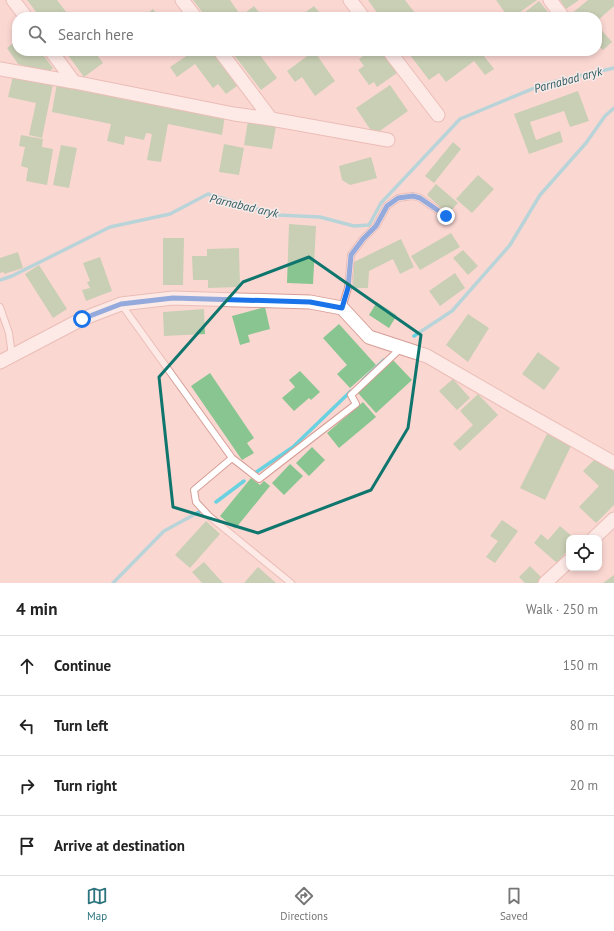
<!DOCTYPE html>
<html lang="en">
<head>
<meta charset="utf-8">
<style>
  :root { --surface:#fff; --page:#f6f6f6; --text:#222; --muted:#767676; --line:#e0e0e0; --accent:#2b737d }
  body { margin:0; font-family:"PT Sans",sans-serif; background:var(--page); color:var(--text) }
  .controls { position:absolute; right:12px; bottom:12px; display:grid; overflow:hidden; border-radius:8px; box-shadow:0 2px 6px #0003 }
  .controls button { width:36px; height:36px; display:grid; place-items:center; padding:0; border:0; border-bottom:1px solid var(--line); background:var(--surface); color:var(--text); font:20px sans-serif }
  .stop { position:absolute; width:12px; height:12px; margin:-9px; border:3px solid #1a73e8; border-radius:50%; background:#fff }
  .stop.end { background:#1a73e8; border-color:#fff; box-shadow:0 1px 4px #0008 }
  .list { margin:0; padding:0; list-style:none }
  h2 { display:flex; justify-content:space-between; align-items:center; height:52px; margin:0; padding:0 16px; font-size:17px }
  h2 small { font-size:13px; font-weight:400; color:var(--muted) }
  .list li { display:grid; grid-template-columns:26px 1fr auto; gap:12px; align-items:center; box-sizing:border-box; height:60px; padding:0 16px; border-top:1px solid var(--line) }
  .list b { display:block; font-size:15px; white-space:nowrap }
  .list em { font-size:13px; font-style:normal; color:var(--muted) }
  .icon { flex:none; width:22px; height:22px; fill:none; stroke:currentColor; stroke-width:2; stroke-linecap:round; stroke-linejoin:round }
  .map { position:relative; flex:none; width:614px; height:583px; overflow:hidden }
  .search { position:absolute; background:var(--surface); box-shadow:0 2px 6px #0003; left:12px; right:12px; top:12px; height:44px; display:flex; align-items:center; gap:10px; box-sizing:border-box; padding:0 14px; border-radius:16px; color:var(--muted); font-size:15px }
  .sheet { height:292px; background:var(--surface) }
  nav { display:flex; justify-content:space-around; align-items:center; box-sizing:border-box; height:56px; border-top:1px solid var(--line); background:var(--surface); font-size:11px; color:var(--muted) }
  nav a { display:grid; justify-items:center; gap:2px }
  nav .on { color:var(--accent) }
  .map>svg:first-child { display:block }
  .lines { fill:none; stroke-linecap:round; stroke-linejoin:round }
  .stream { stroke:#69d1df; stroke-width:3.5 }
  .building { fill:#89c590 }
  .lane-casing { stroke:#d69e96; stroke-width:8 }
  .street-casing { stroke:#d69e96; stroke-width:15 }
  .lane { stroke:#fff; stroke-width:6 }
  .street { stroke:#fff; stroke-width:13 }
  .route { stroke:#1a73e8; stroke-width:5 }
  .marked { fill:none; stroke:#0f766e; stroke-width:3; stroke-linejoin:round }
  .labels { text-anchor:middle; stroke-width:3; stroke-linejoin:round; paint-order:stroke }
  .water-label { font-size:12px; font-style:italic; fill:#2d5b61; stroke:#f7ebe9 }
</style>
</head>
<body>
<div class="map">
<svg width="614" height="583" viewBox="0 0 614 583">
  <rect width="100%" height="100%" fill="#fbd7d2"/>
  <g class="lines">
    <path class="stream" d="M0,280l12,-4 98,-49 60,-13 38,-20 69,21 43,2 34,9 15,-1 12,-22 79,-84 84,-35 70,-16
      M414,336l38,-25 58,-66 30,-50 46,-52 19,-27 9,-8
      M363,380l21,-20
      M255,473l38,-26 58,-56
      M216,502l28,-21
      M113,583l51,-52 35,-19"/>
  </g>
  <path class="building" d="M27,0h30l13,17h-30z
    M193,0h37l11,16 13,-10 7,9 -3,2h-52z
    M368,0h37l13,17h-38z
    M496,0h41l-24,17h-5z
    M560,0h19l-13,9z
    M588,0h26v6l-17,15v-4h-23l-3,-3z
    M539,1l13,16h-33z
    M314,6l9,11h-24z
    M153,9l6,8h-16z
    M597,25l15,17 -9,8 -6,-6z
    M17,40v11h23l13,17 -5,4 -30,-8 -11,-16z
    M65,51h29l9,12 -19,14z
    M185,51h27l25,35 -11,8 -8,-10 -5,4 -18,-24 -18,13 -7,-10 18,-12z
    M231,51h26l20,27 -16,12z
    M314,51l21,30 -20,15 -13,-19 -7,5 -8,-11z
    M370,51h11l16,22 -20,14 -3,-5 -5,3 -11,-15 6,-4 -5,-7z
    M407,51h37l3,4 5,-4h28l14,18 -9,6 -11,-14 -28,21 -7,-9 -10,7z
    M13,76l40,8 -11,54 -13,-3 7,-32 -28,-6z
    M57,83l168,32 -3,20 -54,-11 -7,38 -14,-2 5,-26 -6,-1 -2,7 -19,-4 -1,9 -17,-4 4,-17 -59,-12z
    M390,85l18,26 -34,24 -18,-27z
    M578,91l11,30 -19,6 -6,-16 -34,11 6,18 24,-9 3,11 -34,12 -15,-40z
    M248,121l28,5 -4,23 -28,-4z
    M21,135l22,4 -1,8 11,2 -6,36 -21,-4 2,-13 -7,-2 4,-19 -6,-1z
    M453,142l8,7 -27,34 -9,-7z
    M224,144l20,4 -5,27 -20,-3z
    M61,145l16,3 -8,40 -16,-3z
    M371,157l6,21 -27,7 -8,-5 -3,-14z
    M478,175l16,14 -22,24 -16,-14z
    M436,184l22,19 -10,11 -21,-19z
    M289,224l27,2 -3,58 -26,-1z
    M451,233l9,14 -40,23 -9,-14z
    M163,238h21l-1,47h-20z
    M401,239l13,28 -14,7 -7,-15 -24,12 -1,17h-15l1,-26z
    M239,248l1,39 -32,1v-8h-15l-1,-24h15v-7z
    M463,250l15,16 -10,9 -15,-17z
    M18,252l5,16 -19,6v-2l-4,1v-15z
    M100,257l12,34 -26,10 -4,-11 8,-2 -3,-6 3,-1 -7,-18z
    M39,265l28,44 -14,9 -28,-44z
    M455,273l10,15 -25,18 -11,-15z
    M377,302l20,13 -8,13 -20,-13z
    M265,307l5,22 -22,6 2,7 -10,3 -8,-29z
    M204,309l1,25 -41,2 -1,-24z
    M468,314l21,14 -21,34 -22,-17z
    M339,324l37,41 -26,23 -13,-14 10,-9 -24,-27z
    M538,352l22,16 -16,22 -22,-16z
    M393,360l19,20 -36,33 -18,-20z
    M300,371l20,21 -9,8 -2,-2 -15,13 -12,-13 13,-11 -6,-7z
    M210,373l44,65 -7,5 7,10 -12,7 -51,-74z
    M453,379l17,19 -13,12 -18,-19z
    M478,394l20,21 -38,36 -7,-7 20,-19 -13,-14z
    M363,402l13,15 -37,31 -12,-15z
    M547,434l24,12 -26,54 -25,-12z
    M312,447l13,13 -16,16 -13,-13z
    M595,459l19,12v34l-18,18 -17,-16 20,-21 -16,-15z
    M290,464l13,12 -19,19 -12,-12z
    M251,478l9,7 4,-4 6,5 -35,43 -15,-13z
    M502,520l16,11 -23,32 -9,-6 12,-16 -8,-5z
    M206,521l14,13 -30,34 -15,-13z
    M560,526l14,12h-5v11l-12,14 -23,-20 7,-9 7,6z
    M204,562l19,21h-21l-10,-11z
    M530,566l12,12 -5,5h-12l-6,-6z
    M258,567l18,16h-32z
    M614,575v8h-11z"/>
  <g class="lines">
    <defs>
      <path id="lane" d="M121,304l111,154 -38,32 2,12 13,14 82,67
        M0,307l9,26 3,23
        M342,308l6,-20 3,-33 12,-16 13,-13 11,-20 11,-8 15,-2 7,2 26,18
        M232,458l27,21 97,-75 -5,-9 50,-47"/>
      <path id="street" d="M13,0l13,17
        M182,0l13,17
        M350,0l13,17
        M550,0l13,17
        M51,51l23,31
        M220,51l51,68
        M389,51l49,64
        M0,69l74,13 160,32 37,5 117,21
        M0,362l82,-43 39,-15 52,-6 137,4 32,6 27,29 58,19 88,51 99,56
        M594,538l20,-19
        M545,583l24,-22"/>
    </defs>
    <use href="#lane" class="lane-casing"/>
    <use href="#street" class="street-casing"/>
    <use href="#lane" class="lane"/>
    <use href="#street" class="street"/>
  </g>
  <g class="lines">
    <path class="route" d="M82,319l39,-15 52,-6 137,4 32,6 6,-20 3,-33 12,-16 13,-13 11,-20 11,-8 15,-2 7,2 26,18"/>
  </g>
  <path d="M0 0H614V583H0ZM309,257l112,78 -13,93 -37,62 -113,43 -85,-26 -14,-130 84,-95z" fill="#fbd7d2" fill-opacity=".55" fill-rule="evenodd"/>
  <path class="marked" d="M309,257l112,78 -13,93 -37,62 -113,43 -85,-26 -14,-130 84,-95z"/>
  <g class="labels">
    <g class="water-label">
      <text transform="translate(568 80) rotate(-15)" y="4">Parnabad aryk</text>
      <text transform="translate(244 206) rotate(13)" y="4">Parnabad aryk</text>
    </g>
  </g>
</svg>
<div class="controls">
<button><svg class="icon" aria-label="locate" viewBox="0 0 24 24"><circle cx="12" cy="12" r="6"/><path d="M12 2v4M12 18v4M2 12h4M18 12h4"/></svg></button>
</div>
<div class="stop" style="left:82px;top:319px"></div>
<div class="stop end" style="left:446px;top:216px"></div>
<div class="search"><svg class="icon" aria-label="search" viewBox="0 0 24 24"><circle cx="10" cy="10" r="6"/><path d="M15 15l6 6"/></svg>Search here</div>
</div>
<section class="sheet">
<h2>4 min<small>Walk · 250 m</small></h2>
<ul class="list">
<li><svg class="icon" aria-label="ahead" viewBox="0 0 24 24"><path d="M12 20V5M6 11l6-6 6 6"/></svg><div><b>Continue</b></div><em>150 m</em></li>
<li><svg class="icon" aria-label="left" viewBox="0 0 24 24"><path d="M17 20v-9H6M10 6l-5 5 5 5"/></svg><div><b>Turn left</b></div><em>80 m</em></li>
<li><svg class="icon" aria-label="right" viewBox="0 0 24 24"><path d="M7 20v-9h11M14 6l5 5-5 5"/></svg><div><b>Turn right</b></div><em>20 m</em></li>
<li><svg class="icon" aria-label="arrive" viewBox="0 0 24 24"><path d="M6 21V4h12l-3 4 3 4H6"/></svg><div><b>Arrive at destination</b></div></li>
</ul>
</section>
<nav>
<a class="on"><svg class="icon" aria-label="map" viewBox="0 0 24 24"><path d="M3 6l6-2 6 2 6-2v14l-6 2-6-2-6 2zM9 4v14M15 6v14"/></svg>Map</a>
<a><svg class="icon" aria-label="directions" viewBox="0 0 24 24"><path d="M12 3l9 9-9 9-9-9zM9 14v-3h6M13 9l2 2-2 2"/></svg>Directions</a>
<a><svg class="icon" aria-label="saved" viewBox="0 0 24 24"><path d="M7 4h10v16l-5-4-5 4z"/></svg>Saved</a>
</nav>
</body>
</html>
